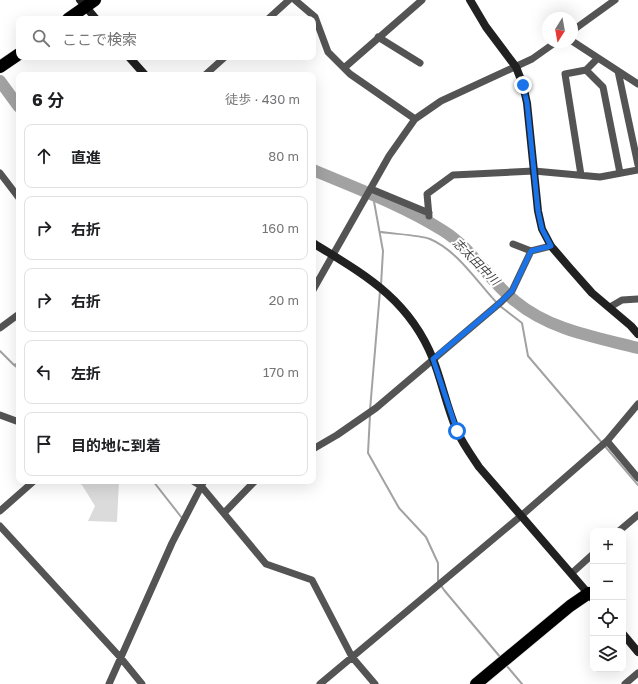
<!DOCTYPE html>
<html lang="ja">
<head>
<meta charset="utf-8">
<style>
  :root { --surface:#fff; --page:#f2f2f2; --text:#202124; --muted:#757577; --line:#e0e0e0 }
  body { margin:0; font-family:"Golos Text","Noto Sans JP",sans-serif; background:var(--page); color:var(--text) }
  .controls { position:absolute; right:12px; bottom:12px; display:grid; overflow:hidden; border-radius:8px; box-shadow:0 4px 16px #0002 }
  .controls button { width:36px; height:36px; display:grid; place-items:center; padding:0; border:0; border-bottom:1px solid var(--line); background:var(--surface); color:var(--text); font:20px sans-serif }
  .compass { position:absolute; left:542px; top:12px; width:36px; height:36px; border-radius:50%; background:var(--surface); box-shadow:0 4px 16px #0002; rotate:191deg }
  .stop { position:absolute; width:12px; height:12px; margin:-9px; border:3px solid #1a73e8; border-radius:50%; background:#fff }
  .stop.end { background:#1a73e8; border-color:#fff; box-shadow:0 1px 4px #0008 }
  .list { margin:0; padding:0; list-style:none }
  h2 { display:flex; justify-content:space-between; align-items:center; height:52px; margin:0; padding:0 16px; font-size:17px }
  h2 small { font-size:13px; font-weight:400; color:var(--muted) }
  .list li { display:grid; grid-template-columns:26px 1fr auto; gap:12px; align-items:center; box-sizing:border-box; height:64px; margin:0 8px 8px; padding:0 8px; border:1px solid var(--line); border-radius:8px }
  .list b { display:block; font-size:15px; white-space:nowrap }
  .list em { font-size:13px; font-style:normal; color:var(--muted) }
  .icon { flex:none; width:22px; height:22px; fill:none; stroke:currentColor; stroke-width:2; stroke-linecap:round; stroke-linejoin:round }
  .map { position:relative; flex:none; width:638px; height:684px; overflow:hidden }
  .search { position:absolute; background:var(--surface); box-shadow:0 4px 16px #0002; left:16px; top:16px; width:300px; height:44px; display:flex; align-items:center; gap:10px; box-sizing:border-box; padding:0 14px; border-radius:8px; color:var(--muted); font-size:15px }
  .panel { position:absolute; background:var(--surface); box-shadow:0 4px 16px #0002; left:16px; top:72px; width:300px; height:412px; border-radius:8px }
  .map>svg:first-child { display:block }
  .green { fill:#dbdbdb }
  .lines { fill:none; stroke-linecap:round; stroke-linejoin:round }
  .stream { stroke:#a2a2a2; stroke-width:2 }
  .river { stroke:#a2a2a2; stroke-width:12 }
  .highway-casing { stroke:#dbdbdb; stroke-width:13 }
  .street { stroke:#545454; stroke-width:7 }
  .secondary { stroke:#212121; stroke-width:8 }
  .highway { stroke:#000; stroke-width:12 }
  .route { stroke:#1a73e8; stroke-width:5 }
  .labels { text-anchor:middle; stroke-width:4; stroke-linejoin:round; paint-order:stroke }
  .water-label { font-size:12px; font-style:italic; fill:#434343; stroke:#fff }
</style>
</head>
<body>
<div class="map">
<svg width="638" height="684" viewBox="0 0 638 684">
  <rect width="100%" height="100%" fill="#fff"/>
  <path class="green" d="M75,481h44l-2,41 -29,-1 7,-15 -13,-21z"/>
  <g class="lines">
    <path class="stream" d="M373,196l10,55 -2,34
      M381,232c12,2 39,3 49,7 28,12 47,43 67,64
      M500,306l22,17 6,33 110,129
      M0,351l14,14 5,-2
      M14,365l5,4
      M370,410l10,-119
      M370,415l-2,38 31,55 27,29 12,26v18l6,9 57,68
      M153,481l29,37
      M506,665l16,19"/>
    <path class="river" d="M0,81l19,26
      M313,170c43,18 89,35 129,60 30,18 46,50 73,71 35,29 80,36 123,47"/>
    <defs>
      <path id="highway" d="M68,19l27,-19
        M0,67l19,-13
        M476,684l94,-78 19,-13"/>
    </defs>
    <use href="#highway" class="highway-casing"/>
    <path class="street" d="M295,0l20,17 13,35 22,22 65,45
      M268,19l21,-19
      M572,31l43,-31
      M378,37l42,26
      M572,41l66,43
      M344,68l78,-68
      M586,70l17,17 17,86
      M618,71l20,94
      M205,75l20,-18
      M0,173l19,25
      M581,175l-16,-101 21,-4 12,-12
      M371,189l58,24
      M429,216l-2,-22 26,-19 81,-4 66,6 38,-7
      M513,244l18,7 20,-5
      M313,290l76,-134 26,-37 26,-18 91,-42 24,-17
      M610,307l12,-7 16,-1
      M0,328l19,-14
      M0,415l19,7
      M607,441l31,37
      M313,449l24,-14 39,-27 125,-106 11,-11 19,-40
      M193,481l8,5 65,78 46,16 40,77 23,27
      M0,511l34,-30
      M224,513l31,-32
      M0,526l120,131 22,27
      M619,531l19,-16
      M572,573l21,-19
      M109,684l63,-141 32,-62
      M320,684l202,-169 85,-74 31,-37
      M625,684l13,-11"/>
    <path class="secondary" d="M80,0l16,19
      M470,0l16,27 30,40 7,18 4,18 11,108 4,18 9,17 18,21 23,26 39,33 7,8
      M129,57l16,18
      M313,243c52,32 96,56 120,116 9,23 14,49 24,72 6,13 14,24 22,36l114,132
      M623,634l15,18"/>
    <use href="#highway" class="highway"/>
  </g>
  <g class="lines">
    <path class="route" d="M457,431l-24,-72 61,-51 18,-17 19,-40 20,-5 -9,-17 -4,-18 -11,-108 -4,-18"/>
  </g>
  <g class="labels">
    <g class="water-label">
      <text transform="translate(476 262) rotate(45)" y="4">志太田中川</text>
    </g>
  </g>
</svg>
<div class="controls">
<button>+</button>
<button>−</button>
<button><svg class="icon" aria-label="locate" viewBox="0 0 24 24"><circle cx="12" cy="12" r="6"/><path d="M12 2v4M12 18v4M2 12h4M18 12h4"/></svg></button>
<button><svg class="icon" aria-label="layers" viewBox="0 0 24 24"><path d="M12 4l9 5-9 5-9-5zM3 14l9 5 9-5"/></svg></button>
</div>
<svg class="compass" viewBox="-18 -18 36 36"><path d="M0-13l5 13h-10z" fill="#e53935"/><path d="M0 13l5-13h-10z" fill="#757577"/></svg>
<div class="stop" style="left:457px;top:431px"></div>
<div class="stop end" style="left:523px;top:85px"></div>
<div class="search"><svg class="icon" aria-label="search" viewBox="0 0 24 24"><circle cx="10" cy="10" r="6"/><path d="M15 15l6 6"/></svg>ここで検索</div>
<section class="panel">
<h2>6 分<small>徒歩 · 430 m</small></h2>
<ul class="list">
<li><svg class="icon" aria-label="ahead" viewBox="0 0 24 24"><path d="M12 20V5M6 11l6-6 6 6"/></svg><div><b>直進</b></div><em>80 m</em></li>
<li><svg class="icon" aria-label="right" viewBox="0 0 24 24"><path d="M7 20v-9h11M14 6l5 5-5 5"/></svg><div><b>右折</b></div><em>160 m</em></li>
<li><svg class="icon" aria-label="right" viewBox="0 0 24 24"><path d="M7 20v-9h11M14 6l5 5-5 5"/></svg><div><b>右折</b></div><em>20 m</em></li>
<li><svg class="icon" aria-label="left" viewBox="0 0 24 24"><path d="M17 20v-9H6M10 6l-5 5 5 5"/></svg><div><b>左折</b></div><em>170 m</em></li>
<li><svg class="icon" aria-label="arrive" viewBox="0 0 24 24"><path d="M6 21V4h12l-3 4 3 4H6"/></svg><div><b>目的地に到着</b></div></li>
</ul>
</section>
</div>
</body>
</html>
